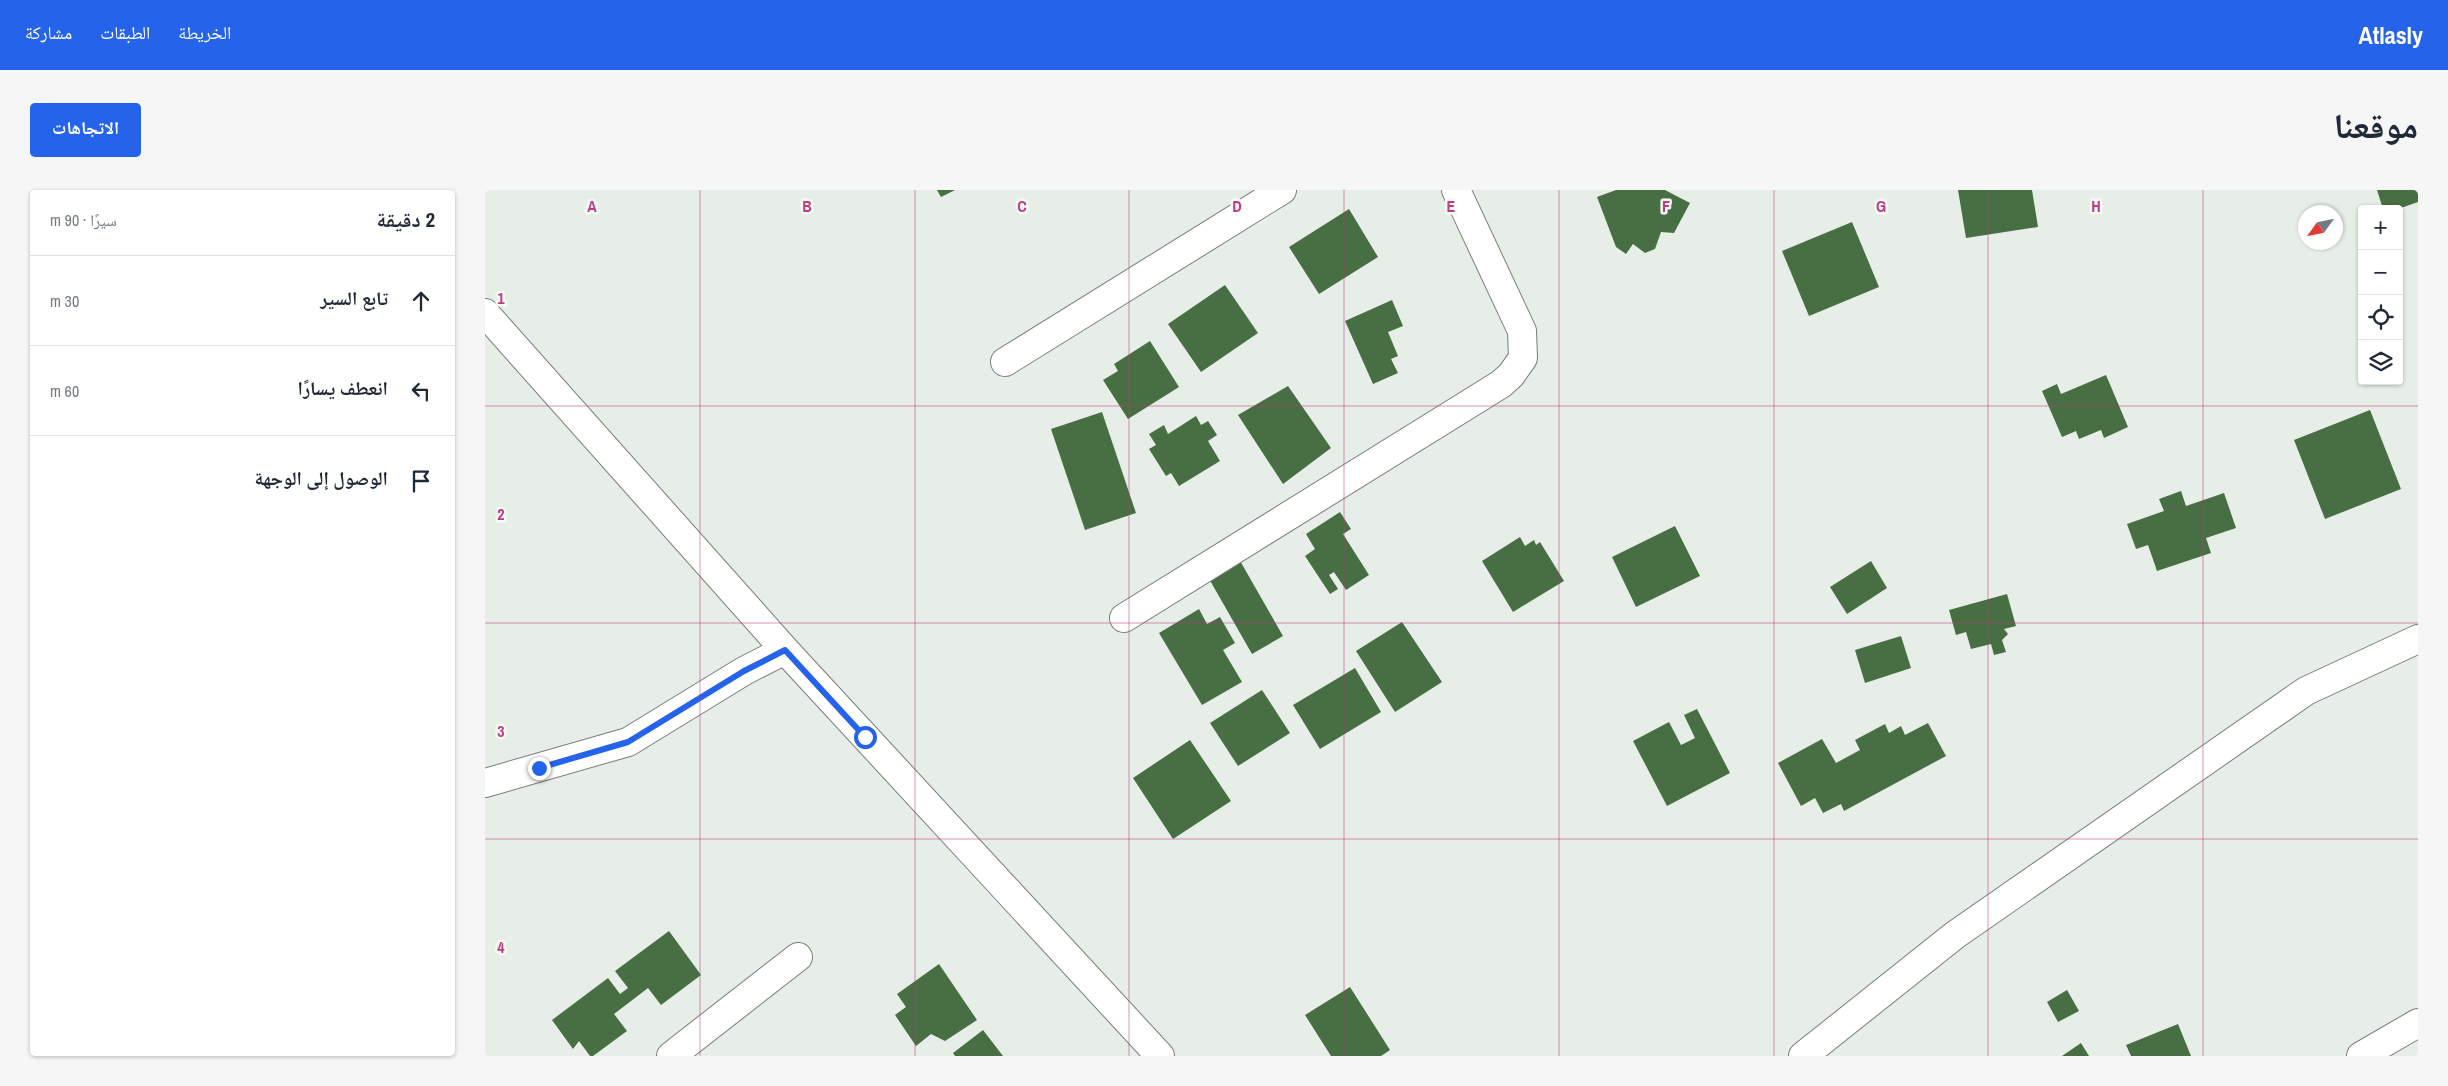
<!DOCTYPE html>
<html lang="ar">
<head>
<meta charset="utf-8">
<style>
  :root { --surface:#fff; --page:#f6f6f7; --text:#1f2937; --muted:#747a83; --line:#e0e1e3; --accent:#2563eb }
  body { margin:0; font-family:"Archivo Narrow","Noto Naskh Arabic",sans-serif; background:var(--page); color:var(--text); direction:rtl }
  .controls { position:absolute; right:15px; top:15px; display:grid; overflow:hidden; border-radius:5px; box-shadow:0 1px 4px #0004 }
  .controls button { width:45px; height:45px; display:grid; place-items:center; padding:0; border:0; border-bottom:1px solid var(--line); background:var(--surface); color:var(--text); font:25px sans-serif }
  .compass { position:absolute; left:1813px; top:15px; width:45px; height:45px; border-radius:50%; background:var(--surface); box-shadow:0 1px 4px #0004; rotate:237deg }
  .stop { position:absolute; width:15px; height:15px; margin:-11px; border:4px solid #2563eb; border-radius:50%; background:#fff }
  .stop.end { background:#2563eb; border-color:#fff; box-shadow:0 1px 5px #0008 }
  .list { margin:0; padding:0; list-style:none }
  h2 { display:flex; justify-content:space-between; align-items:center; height:65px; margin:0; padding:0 20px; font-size:21px }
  h2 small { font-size:16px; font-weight:400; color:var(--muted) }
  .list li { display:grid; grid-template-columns:32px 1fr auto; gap:15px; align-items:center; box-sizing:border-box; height:90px; padding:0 20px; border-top:1px solid var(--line) }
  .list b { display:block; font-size:19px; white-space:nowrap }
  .list em { font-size:16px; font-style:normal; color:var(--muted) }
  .icon { flex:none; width:28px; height:28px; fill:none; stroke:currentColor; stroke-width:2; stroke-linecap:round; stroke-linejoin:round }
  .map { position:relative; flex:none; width:1933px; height:866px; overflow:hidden; direction:ltr; border-radius:5px }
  header { display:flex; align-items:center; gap:30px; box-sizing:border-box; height:70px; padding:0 25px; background:var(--accent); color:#fff }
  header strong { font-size:24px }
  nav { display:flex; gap:28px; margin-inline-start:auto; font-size:18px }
  .intro { display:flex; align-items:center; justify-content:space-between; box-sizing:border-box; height:120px; padding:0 30px }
  h1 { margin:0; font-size:35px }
  .button { padding:12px 22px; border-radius:5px; background:var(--accent); color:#fff; font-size:18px; font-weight:700 }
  main { display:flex; gap:30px; padding:0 30px }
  aside { flex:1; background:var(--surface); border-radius:5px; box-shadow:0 1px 4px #0004 }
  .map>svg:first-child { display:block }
  .building { fill:#486e44 }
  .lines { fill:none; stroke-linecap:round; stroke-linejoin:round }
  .minor-casing { stroke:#787e77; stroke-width:30 }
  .minor { stroke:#fff; stroke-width:28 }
  .route { stroke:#2563eb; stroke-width:6 }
  .grid { fill:none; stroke:#c03c81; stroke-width:1; stroke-opacity:0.55 }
  .grid-label { font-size:16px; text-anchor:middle; font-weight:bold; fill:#c03c81; stroke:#f5fbf4; stroke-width:5; stroke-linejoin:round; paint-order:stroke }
</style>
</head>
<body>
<header>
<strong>Atlasly</strong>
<nav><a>الخريطة</a><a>الطبقات</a><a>مشاركة</a></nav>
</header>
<div class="intro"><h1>موقعنا</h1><a class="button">الاتجاهات</a></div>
<main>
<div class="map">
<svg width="1933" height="866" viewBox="0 0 1933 866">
  <rect width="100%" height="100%" fill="#e7eee7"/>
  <path class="building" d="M452,0h18l-14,7z
    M1131,0h49l25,13 -16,30 -13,-1 -6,17 -10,4 -12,-9 -7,10 -10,-7 -19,-50z
    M1473,0h74l6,37 -72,11z
    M1892,0h41v12l-20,7h-15z
    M864,19l29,48 -59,37 -30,-47z
    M1367,32l27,65 -70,29 -27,-65z
    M740,95l33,48 -57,39 -33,-48z
    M907,110l11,26 -15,6 10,24 -7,3 7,14 -25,11 -28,-63z
    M665,151l29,46 -51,32 -25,-39 15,-9 -4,-7z
    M1621,185l22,52 -24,11 -3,-8 -22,9 -3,-8 -14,6 -20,-46 15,-7 4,10z
    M803,196l43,62 -48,36 -45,-69z
    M1885,220l31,79 -76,30 -31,-79z
    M617,222l34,101 -51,17 -34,-101z
    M711,226l5,9 7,-4 9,14 -9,6 12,20 -41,25 -8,-13 -5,3 -17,-27 7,-4 -7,-11 15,-9 4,9z
    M1696,301l5,15 38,-13 12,35 -30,10 5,15 -54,18 -9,-26 -12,4 -9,-25 37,-13 -5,-12z
    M855,322l11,17 -8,5 26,41 -23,15 -12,-18 -5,3 9,14 -8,5 -25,-38 10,-7 -9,-15z
    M1190,336l25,50 -64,31 -24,-50z
    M1035,347l5,9 9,-6 2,5 4,-3 24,39 -51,31 -31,-51z
    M754,369l44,77 -31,18 -44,-77z
    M1386,371l16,27 -40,26 -17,-27z
    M1522,404l9,32 -12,3 4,5 -6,6 4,12 -12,3 -3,-11 -20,5 -5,-17 -10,3 -7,-25z
    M714,419l8,15 13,-7 15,26 -12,7 19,32 -40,23 -43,-72z
    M917,432l40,60 -47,30 -39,-61z
    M1416,446l10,32 -46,15 -10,-33z
    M870,478l26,44 -61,37 -27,-44z
    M777,500l28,43 -52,33 -28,-43z
    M1212,519l33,64 -63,33 -34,-65 36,-19 12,23 14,-7 -11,-23z
    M1443,533l18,33 -102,55 -3,-7 -18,9 -8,-15 -14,8 -23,-43 44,-24 14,24 24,-13 -5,-10 30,-16 4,9 12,-7 4,9z
    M705,550l41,61 -58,38 -40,-61z
    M184,741l32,44 -40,30 -13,-17 -34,26 13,17 -34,25h-3l-11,-15 -6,8 -21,-29 56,-42 12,16 8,-6 -13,-17z
    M454,774l38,56 -32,21 -14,-7 -15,12 -21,-31 11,-8 -9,-13z
    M865,797l40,63 -9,6h-50l-26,-41z
    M1582,800l12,21 -21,11 -11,-20z
    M1693,834l13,32h-60l-5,-11z
    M498,840l20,26h-48l-2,-3z
    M1596,853l8,13h-27z"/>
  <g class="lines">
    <defs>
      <path id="minor" d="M0,123l300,337 375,406
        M520,172l277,-172
        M639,428l377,-234 10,-9 12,-17 -1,-27 -66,-141
        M0,593l143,-41 116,-71 41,-21
        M186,866l127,-99
        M1318,866l152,-121 351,-244 112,-52
        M1876,866l57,-33"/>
    </defs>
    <use href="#minor" class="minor-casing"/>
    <use href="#minor" class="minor"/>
  </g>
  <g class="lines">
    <path class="route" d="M54,578l89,-26 116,-71 41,-21 80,87"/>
  </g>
  <path class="grid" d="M215,0v866M430,0v866M644,0v866M859,0v866M1074,0v866M1289,0v866M1503,0v866M1718,0v866M0,216h1933M0,433h1933M0,649h1933"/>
  <g class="grid-label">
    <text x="107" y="22">A</text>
    <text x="322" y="22">B</text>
    <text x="537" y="22">C</text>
    <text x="752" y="22">D</text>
    <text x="966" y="22">E</text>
    <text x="1181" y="22">F</text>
    <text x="1396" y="22">G</text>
    <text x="1611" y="22">H</text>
    <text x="16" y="114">1</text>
    <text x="16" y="330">2</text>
    <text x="16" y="547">3</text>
    <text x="16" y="763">4</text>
  </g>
</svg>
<div class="controls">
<button>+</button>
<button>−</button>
<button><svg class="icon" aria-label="locate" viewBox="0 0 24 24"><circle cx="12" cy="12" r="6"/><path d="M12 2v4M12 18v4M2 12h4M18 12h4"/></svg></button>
<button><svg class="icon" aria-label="layers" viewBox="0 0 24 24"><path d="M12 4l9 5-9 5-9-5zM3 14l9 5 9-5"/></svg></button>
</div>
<svg class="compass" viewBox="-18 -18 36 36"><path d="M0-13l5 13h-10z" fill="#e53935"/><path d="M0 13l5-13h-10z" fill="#747a83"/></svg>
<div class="stop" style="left:380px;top:547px"></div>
<div class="stop end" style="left:54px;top:578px"></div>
</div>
<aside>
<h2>2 دقيقة<small>سيرًا · 90 m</small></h2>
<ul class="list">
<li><svg class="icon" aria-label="ahead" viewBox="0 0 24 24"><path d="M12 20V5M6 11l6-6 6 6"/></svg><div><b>تابع السير</b></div><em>30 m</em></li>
<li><svg class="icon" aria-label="left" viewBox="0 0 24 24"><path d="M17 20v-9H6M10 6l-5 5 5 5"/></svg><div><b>انعطف يسارًا</b></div><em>60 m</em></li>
<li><svg class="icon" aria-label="arrive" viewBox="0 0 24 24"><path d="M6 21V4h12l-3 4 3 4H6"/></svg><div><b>الوصول إلى الوجهة</b></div></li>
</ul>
</aside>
</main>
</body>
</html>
